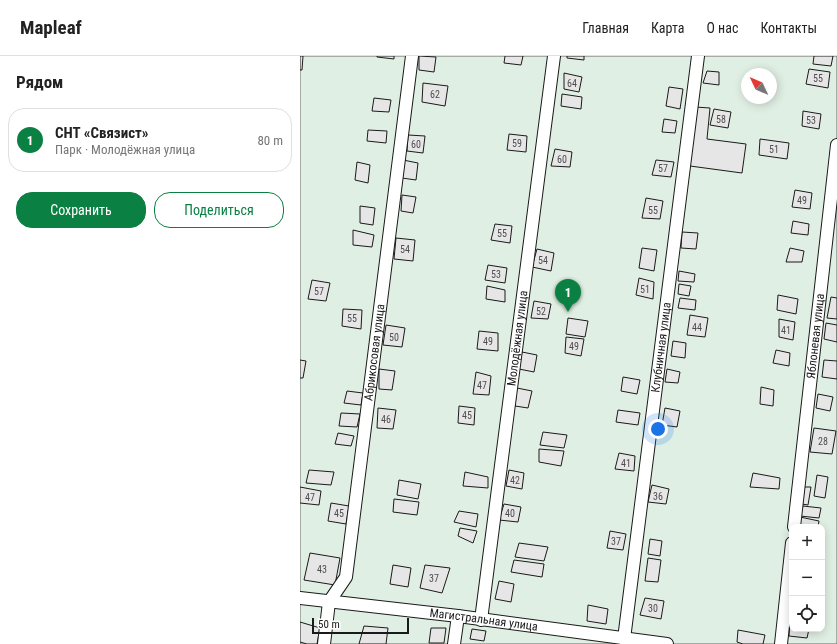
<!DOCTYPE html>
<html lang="ru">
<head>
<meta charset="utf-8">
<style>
  :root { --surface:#fff; --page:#f2f2f2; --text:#222; --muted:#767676; --line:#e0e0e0; --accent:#0b8043 }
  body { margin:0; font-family:"Roboto Condensed",sans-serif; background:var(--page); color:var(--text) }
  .controls { position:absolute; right:12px; bottom:12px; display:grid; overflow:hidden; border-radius:8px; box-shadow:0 2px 10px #0003 }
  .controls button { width:36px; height:36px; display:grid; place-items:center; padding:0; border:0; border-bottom:1px solid var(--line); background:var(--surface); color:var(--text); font:20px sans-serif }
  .compass { position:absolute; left:441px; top:12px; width:36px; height:36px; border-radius:50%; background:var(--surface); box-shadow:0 2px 10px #0003; rotate:314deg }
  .scale { position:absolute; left:12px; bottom:10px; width:97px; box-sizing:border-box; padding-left:4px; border:2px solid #1a1a1a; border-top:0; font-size:11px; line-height:14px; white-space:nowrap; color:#1a1a1a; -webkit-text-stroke:3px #fff; paint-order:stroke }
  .you { position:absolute; left:358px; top:373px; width:14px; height:14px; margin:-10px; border:3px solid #fff; border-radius:50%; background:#1a73e8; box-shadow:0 0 0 6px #1a73e833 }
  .badge { display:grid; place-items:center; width:26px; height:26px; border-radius:50%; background:var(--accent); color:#fff; font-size:13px; font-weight:700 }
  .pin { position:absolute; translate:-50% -33px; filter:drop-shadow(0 1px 2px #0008) }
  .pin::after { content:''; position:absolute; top:21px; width:14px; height:12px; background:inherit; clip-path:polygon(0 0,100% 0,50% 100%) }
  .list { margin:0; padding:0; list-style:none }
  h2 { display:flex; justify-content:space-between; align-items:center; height:52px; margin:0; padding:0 16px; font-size:17px }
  h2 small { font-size:13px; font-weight:400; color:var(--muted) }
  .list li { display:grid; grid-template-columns:26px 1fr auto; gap:12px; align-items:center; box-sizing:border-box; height:64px; margin:0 8px 8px; padding:0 8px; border:1px solid var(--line); border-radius:16px }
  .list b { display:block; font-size:15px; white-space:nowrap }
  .list p { margin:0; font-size:13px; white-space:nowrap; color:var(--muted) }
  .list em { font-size:13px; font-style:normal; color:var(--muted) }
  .actions { display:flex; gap:8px; padding:12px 16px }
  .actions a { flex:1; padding:9px 0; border:1px solid var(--accent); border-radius:16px; text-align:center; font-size:14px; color:var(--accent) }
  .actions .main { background:var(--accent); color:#fff }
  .icon { flex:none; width:22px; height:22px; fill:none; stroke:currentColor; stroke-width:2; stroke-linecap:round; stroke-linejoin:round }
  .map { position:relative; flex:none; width:537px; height:588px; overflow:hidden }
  header { display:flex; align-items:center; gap:24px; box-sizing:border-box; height:56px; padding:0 20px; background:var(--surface); border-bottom:1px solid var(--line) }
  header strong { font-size:19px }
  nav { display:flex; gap:22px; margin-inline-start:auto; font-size:14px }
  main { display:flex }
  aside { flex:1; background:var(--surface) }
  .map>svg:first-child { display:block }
  .green { fill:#e0efe3; stroke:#6a6a6a; fill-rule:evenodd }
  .building { fill:#e6e6e6; stroke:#1a1a1a }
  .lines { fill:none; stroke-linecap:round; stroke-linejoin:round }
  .minor-casing { stroke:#1a1a1a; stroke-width:14 }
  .minor { stroke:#fff; stroke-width:12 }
  .labels { text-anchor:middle; stroke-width:3; stroke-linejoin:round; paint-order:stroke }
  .number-label { font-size:10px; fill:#4d4d4d }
  .street-label { font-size:12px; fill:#1a1a1a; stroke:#fff }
</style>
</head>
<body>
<header>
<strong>Mapleaf</strong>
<nav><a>Главная</a><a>Карта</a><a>О нас</a><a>Контакты</a></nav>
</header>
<main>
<aside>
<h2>Рядом<small></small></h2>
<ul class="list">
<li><span class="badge">1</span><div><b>СНТ «Связист»</b><p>Парк · Молодёжная улица</p></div><em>80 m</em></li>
</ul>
<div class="actions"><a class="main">Сохранить</a><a>Поделиться</a></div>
</aside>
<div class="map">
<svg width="537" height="588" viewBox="0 0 537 588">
  <rect width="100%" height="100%" fill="#fff"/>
  <path class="green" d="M0,0h537v588h-537zM447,18h24v24h-24zM492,471h30v102h-30z"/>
  <path class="building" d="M0,0h3l-1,14h-2z
    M77,0h17v3l-17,-2z
    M119,0l17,1 -2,15 -15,-2z
    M205,0h18l-2,9 -17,-2z
    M267,0h17v4l-17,-2z
    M514,0h19l-2,10 -18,-2z
    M509,13l21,3 -2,16 -22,-4z
    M407,15l12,1v13l-16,-2z
    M264,17l18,4 -3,15 -15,-3z
    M123,27l25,3 -3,20 -23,-4z
    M369,31l14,2 -3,20 -14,-3z
    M262,38l20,3 -1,12 -20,-3z
    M74,42l17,2 -2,12 -17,-1z
    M395,51l15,1 -3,31 39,5 -4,29 -52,-7z
    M414,53l17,3 -3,16 -18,-3z
    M503,55l18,3 -2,15 -17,-3z
    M364,63l13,2 -2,12 -13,-1z
    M68,74l19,1 -1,12 -19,-2z
    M209,78l18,2 -1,16 -19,-2z
    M108,79l17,1 -2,17 -16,-2z
    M460,83l29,4 -2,16 -28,-4z
    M255,93l17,3 -2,15 -19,-1z
    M103,104l15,3 -2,17 -14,-2z
    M356,104l18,2 -3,15 -19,-2z
    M57,106l13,3 -2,18 -13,-3z
    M495,134l17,3 -2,16 -18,-2z
    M102,139l14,2 -3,16 -12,-2z
    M346,142l17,3 -3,18 -18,-1z
    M60,150l15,2 -2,17 -13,-2z
    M493,165l16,3 -1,11 -17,-2z
    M195,168l17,2 -2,17 -19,-3z
    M53,174l21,5 -2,12 -19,-2z
    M382,176l16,1 -2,16 -15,-1z
    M96,182l19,2 -2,21 -19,-2z
    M342,192l15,2 -3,21 -15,-3z
    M490,192l14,3 -2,11h-16z
    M237,193l17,4 -3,18 -19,-4z
    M188,209l19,3 -2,15 -20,-3z
    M379,215l16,3 -1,8 -16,-1z
    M339,222l15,4 -1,17 -17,-4z
    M12,224l18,3 -4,18 -18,-2z
    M379,228l12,2 -2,10 -11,-2z
    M187,230l18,4v12l-19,-3z
    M478,239l20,4 -2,15 -19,-4z
    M531,241l6,1v21l-10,-1z
    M380,242l16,2 -1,10 -17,-2z
    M234,245l17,3 -3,15 -17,-1z
    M43,253l19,1 -1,19 -19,-3z
    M390,259l18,3 -3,19 -18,-2z
    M268,262l20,3 -3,16 -19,-3z
    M479,263l16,3 -2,18 -14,-3z
    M526,267l11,2v17l-13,-3z
    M86,269l19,3 -3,19 -19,-2z
    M179,275l19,2v18l-21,-2z
    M266,281l18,2 -3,17 -16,-3z
    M373,285l13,2 -1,15 -14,-2z
    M476,294l14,3 -1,13 -16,-3z
    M222,296l15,3 -3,17 -15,-3z
    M0,304l6,1 -3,17h-3z
    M524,304l13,1v18l-15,-2z
    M79,313l16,2 -3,19 -13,-1z
    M367,313l13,3 -2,11 -13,-1z
    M176,316l15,4 -2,19 -16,-1z
    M323,321l17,3 -3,14 -16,-3z
    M461,331l13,3 -1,16 -13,-2z
    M217,332l15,3 -4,17 -13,-2z
    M47,335l16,2 -2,12 -17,-2z
    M518,338l15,3 -3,14 -14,-3z
    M159,350l16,2 -1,17 -16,-2z
    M78,352l18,2 -3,19 -16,-1z
    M365,352l15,3 -3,16 -15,-2z
    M318,354l22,3 -2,12 -22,-3z
    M41,357l19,1 -3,13 -18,-1z
    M514,372l22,3 -4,23 -22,-2z
    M243,376l24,3 -3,13 -24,-3z
    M38,377l16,3 -3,10 -16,-2z
    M239,393l25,2 -3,15 -22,-4z
    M319,397l16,3 -1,15 -19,-2z
    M9,414l25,2 -3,13 -25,-2z
    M209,414l15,3 -2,16 -16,-3z
    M165,416l23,5v11l-25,-2z
    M453,417l27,5 -1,11 -29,-2z
    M517,419l11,2 -3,21 -11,-2z
    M99,424l22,4 -3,15 -21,-4z
    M352,429l17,4 -3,15 -18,-2z
    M0,431l21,4 -2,14 -19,-2z
    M504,431h7l-3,18 -6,-1z
    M94,443l25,3 -2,13 -24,-3z
    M31,447l18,3 -3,18 -18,-3z
    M204,448l17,3 -3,15 -19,-2z
    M503,450l18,2 -2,10 -19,-2z
    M159,455l19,3 -2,13 -22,-5z
    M500,461l19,4 -1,6h-19z
    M160,472l17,3 -4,12 -15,-7z
    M310,475l16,3 -3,16 -16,-2z
    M350,483l12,2 -2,15 -12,-2z
    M219,487l29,4 -4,14 -29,-4z
    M10,497l30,5 -5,27 -31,-5z
    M348,502l13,2 -3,22 -13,-1z
    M214,504l30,4 -2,13 -31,-5z
    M93,509l18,3 -3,19 -18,-3z
    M125,509l25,3 -8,25 -22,-5z
    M199,525l15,3 -3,18 -16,-3z
    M345,542l19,3 -3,18 -21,-4z
    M288,549l20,4 -2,15 -19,-3z
    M490,561h2v12h17l-2,9 -18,-2z
    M0,566l20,6 -3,16h-10l-7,-2z
    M64,570l24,2 -2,16h-27z
    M131,572h15l-2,15h-15z
    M172,573l14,2 -2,10 -14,-2z
    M438,574l27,5 -2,9h-20l-6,-2z"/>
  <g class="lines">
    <defs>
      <g id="minor">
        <path id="s1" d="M494,471l43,-382"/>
        <path id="s2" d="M0,542l158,18 209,28"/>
        <path id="s3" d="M181,564l73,-564"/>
        <path id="s4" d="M324,583l74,-583"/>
        <path id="s5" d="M24,588l5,-42 17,-25 66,-521"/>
        <path d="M154,588l4,-28"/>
        <path d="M481,588l11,-101"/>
      </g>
    </defs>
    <use href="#minor" class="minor-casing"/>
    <use href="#minor" class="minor"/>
  </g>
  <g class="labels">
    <g class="number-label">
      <text x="518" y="26">55</text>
      <text x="272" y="31">64</text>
      <text x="135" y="42">62</text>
      <text x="421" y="67">58</text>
      <text x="511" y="68">53</text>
      <text x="217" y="91">59</text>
      <text x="116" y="92">60</text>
      <text x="474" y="97">51</text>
      <text x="262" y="107">60</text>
      <text x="363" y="116">57</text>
      <text x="502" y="148">49</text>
      <text x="353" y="158">55</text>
      <text x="202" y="181">55</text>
      <text x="105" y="197">54</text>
      <text x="243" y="208">54</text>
      <text x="196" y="222">53</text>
      <text x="345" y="237">51</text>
      <text x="19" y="239">57</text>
      <text x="241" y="259">52</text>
      <text x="52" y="266">55</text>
      <text x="397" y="275">44</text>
      <text x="486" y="278">41</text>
      <text x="94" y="285">50</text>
      <text x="188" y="289">49</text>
      <text x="274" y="294">49</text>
      <text x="182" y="333">47</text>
      <text x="167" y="363">45</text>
      <text x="86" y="367">46</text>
      <text x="523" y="389">28</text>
      <text x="326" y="411">41</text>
      <text x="215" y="428">42</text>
      <text x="358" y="444">36</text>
      <text x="10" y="445">47</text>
      <text x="39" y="461">45</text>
      <text x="210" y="461">40</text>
      <text x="316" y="489">37</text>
      <text x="22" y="517">43</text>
      <text x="134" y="526">37</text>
      <text x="353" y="556">30</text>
    </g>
    <g class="street-label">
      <text dy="4" stroke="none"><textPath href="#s1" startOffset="192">Яблоневая улица</textPath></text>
      <text dy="4" stroke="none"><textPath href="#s3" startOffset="284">Молодёжная улица</textPath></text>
      <text dy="4" stroke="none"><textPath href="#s4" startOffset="294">Клубничная улица</textPath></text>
      <text dy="4" stroke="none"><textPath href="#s5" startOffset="299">Абрикосовая улица</textPath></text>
      <text dy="4" stroke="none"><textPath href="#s2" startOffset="185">Магистральная улица</textPath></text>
    </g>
  </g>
</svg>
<div class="controls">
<button>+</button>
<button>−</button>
<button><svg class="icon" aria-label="locate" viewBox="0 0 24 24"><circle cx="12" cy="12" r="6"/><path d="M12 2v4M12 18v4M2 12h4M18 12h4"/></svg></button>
</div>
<svg class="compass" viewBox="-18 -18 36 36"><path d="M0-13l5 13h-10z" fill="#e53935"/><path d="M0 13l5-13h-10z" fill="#767676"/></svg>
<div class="scale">50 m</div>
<div class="you"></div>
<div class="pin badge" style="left:268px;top:256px">1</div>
</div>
</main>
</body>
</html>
